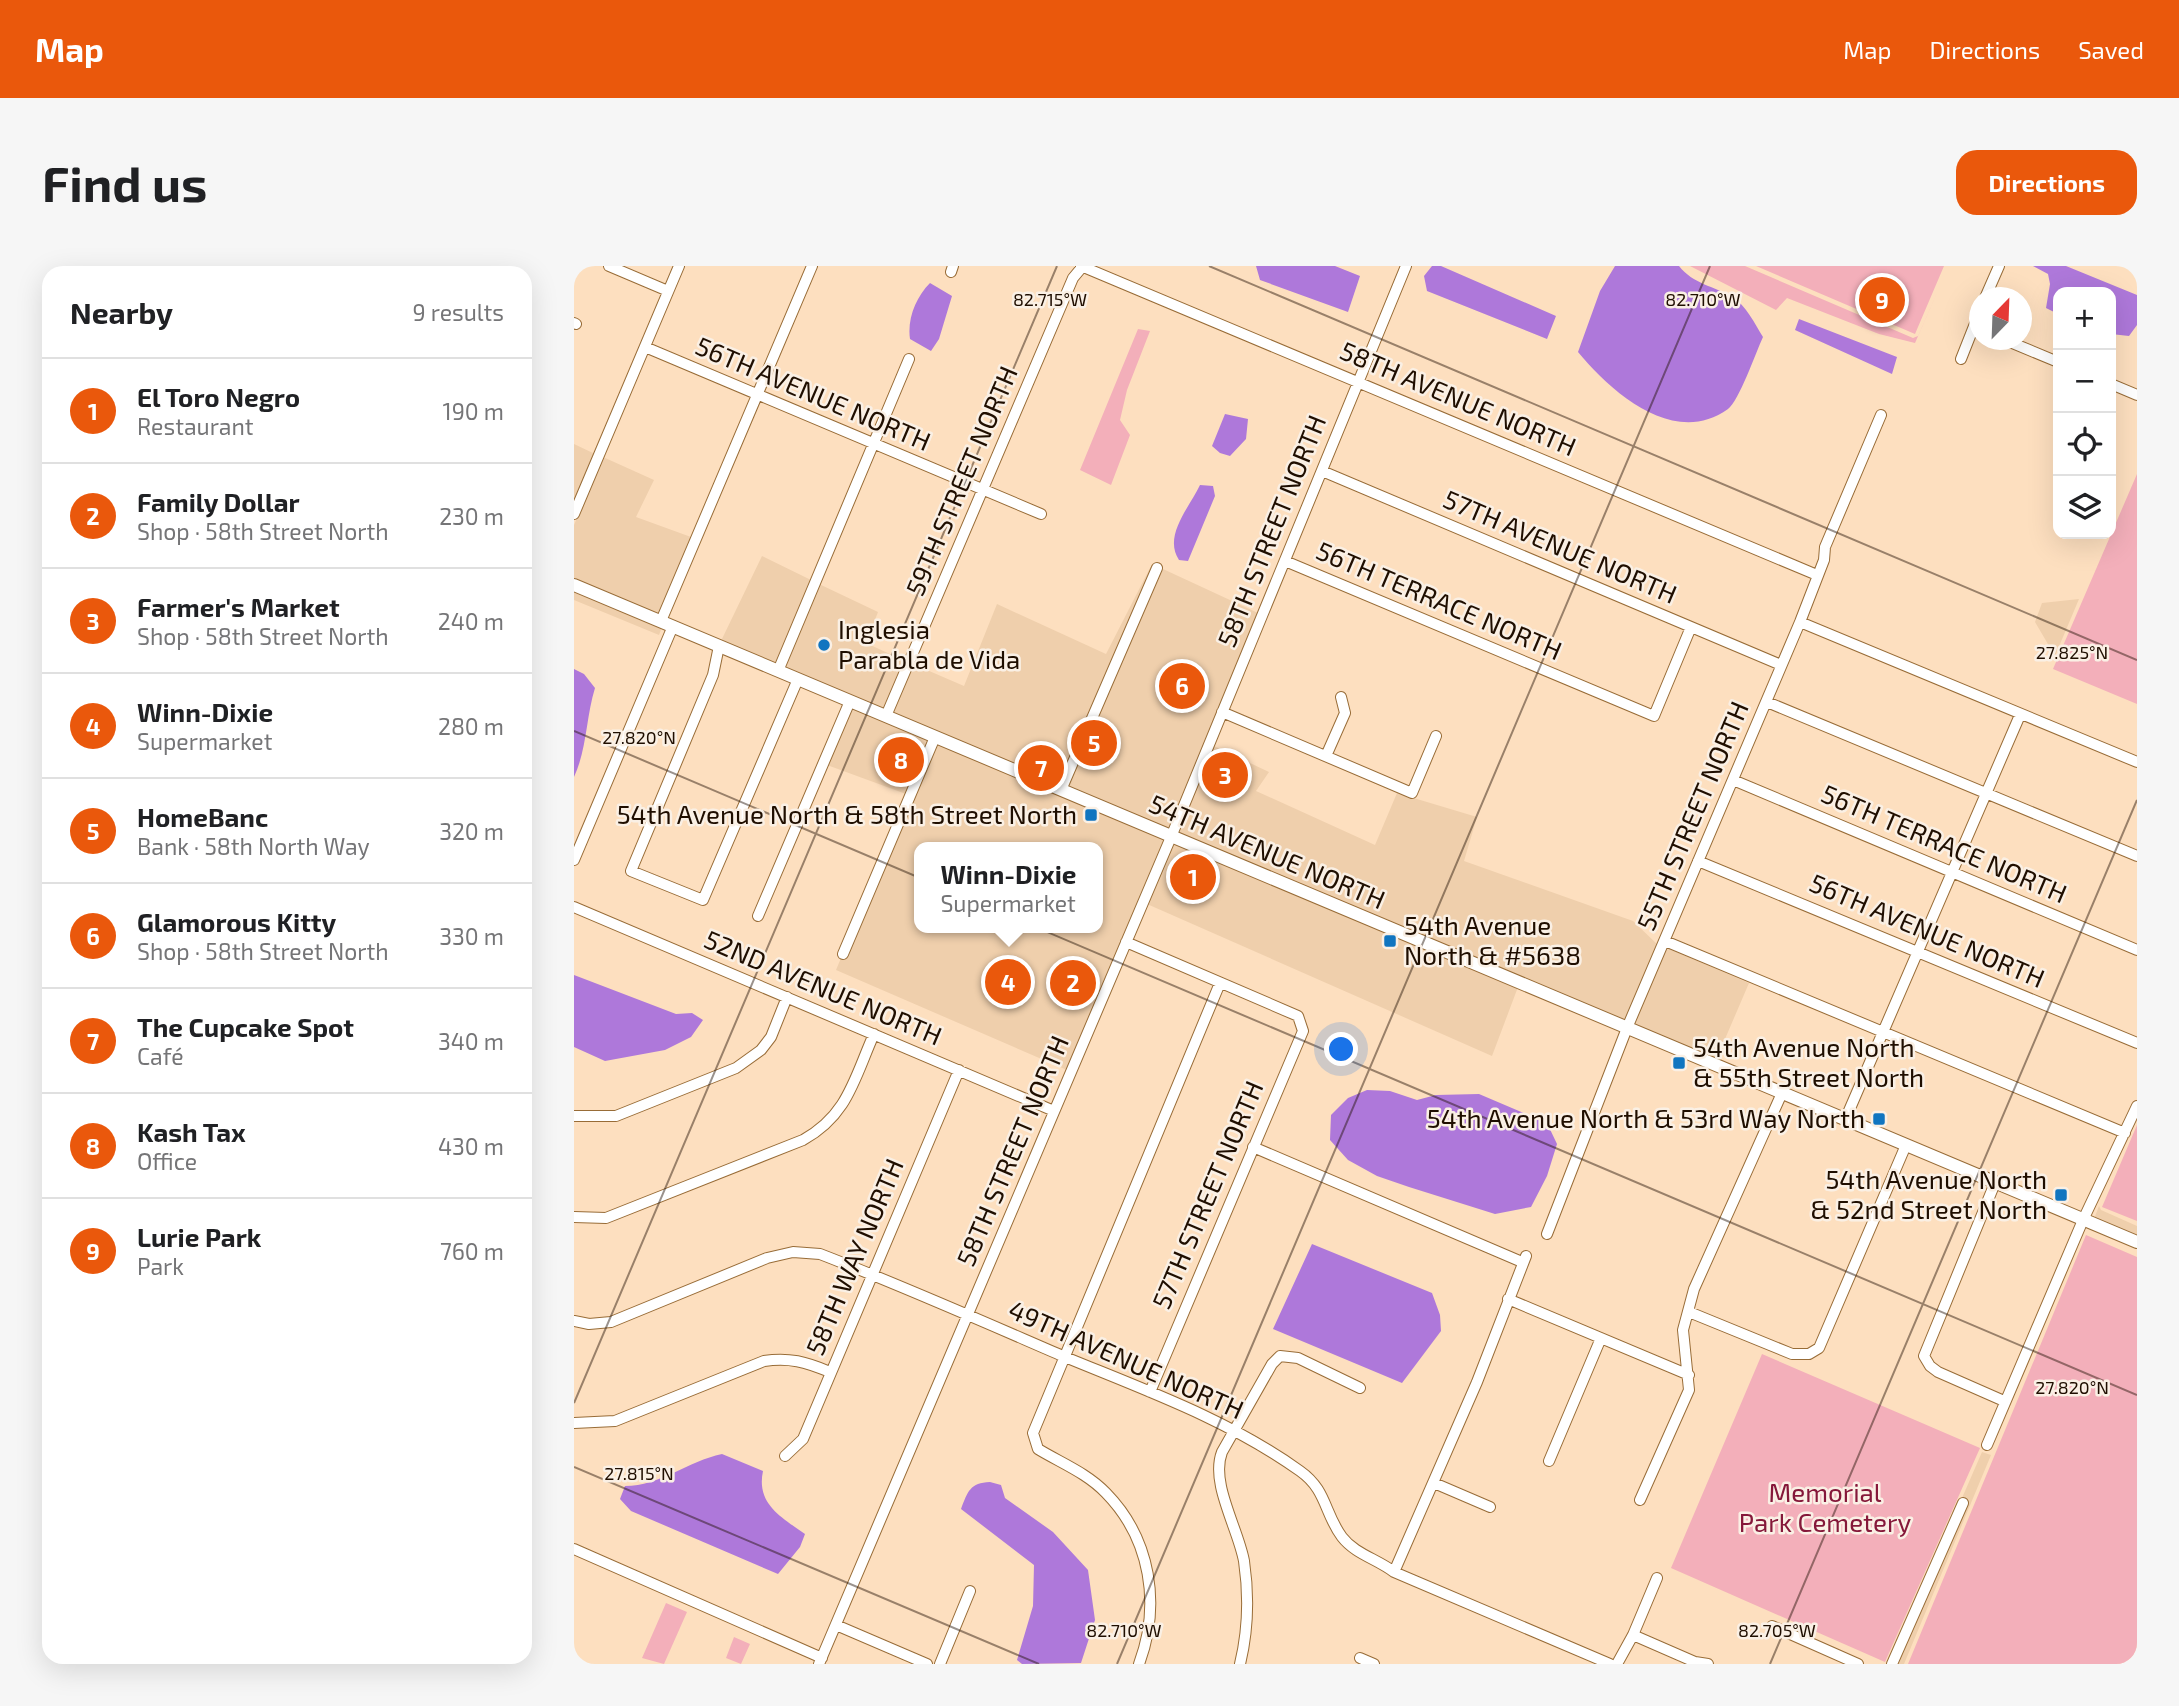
<!DOCTYPE html>
<html lang="en">
<head>
<meta charset="utf-8">
<style>
  :root { --surface:#fff; --page:#f6f6f6; --text:#202124; --muted:#757577; --line:#e0e0e0; --accent:#ea580c }
  body { margin:0; font-family:"Exo 2",sans-serif; background:var(--page); color:var(--text) }
  .controls { position:absolute; right:21px; top:21px; display:grid; overflow:hidden; border-radius:14px; box-shadow:0 7px 28px #0002 }
  .controls button { width:63px; height:63px; display:grid; place-items:center; padding:0; border:0; border-bottom:2px solid var(--line); background:var(--surface); color:var(--text); font:35px sans-serif }
  .compass { position:absolute; left:1395px; top:21px; width:63px; height:63px; border-radius:50%; background:var(--surface); box-shadow:0 7px 28px #0002; rotate:23deg }
  .you { position:absolute; left:768px; top:784px; width:24px; height:24px; margin:-18px; border:5px solid #fff; border-radius:50%; background:#1a73e8; box-shadow:0 0 0 10px #1a73e833 }
  .badge { display:grid; place-items:center; width:46px; height:46px; border-radius:50%; background:var(--accent); color:#fff; font-size:23px; font-weight:700 }
  .pin { position:absolute; translate:-50% -50%; border:4px solid #fff; box-shadow:0 2px 7px #0006 }
  .popup { position:absolute; left:340px; top:576px; width:189px; height:91px; box-sizing:border-box; display:grid; place-content:center; border-radius:14px; background:var(--surface); filter:drop-shadow(0 2px 5px #0005); font-size:23px; white-space:nowrap; color:var(--muted) }
  .popup b { font-size:26px; color:var(--text) }
  .popup::after { content:''; position:absolute; left:50%; top:100%; margin-left:-14px; border:14px solid transparent; border-top-color:var(--surface) }
  .list { margin:0; padding:0; list-style:none }
  h2 { display:flex; justify-content:space-between; align-items:center; height:91px; margin:0; padding:0 28px; font-size:30px }
  h2 small { font-size:23px; font-weight:400; color:var(--muted) }
  .list li { display:grid; grid-template-columns:46px 1fr auto; gap:21px; align-items:center; box-sizing:border-box; height:105px; padding:0 28px; border-top:2px solid var(--line) }
  .list b { display:block; font-size:26px; white-space:nowrap }
  .list p { margin:0; font-size:23px; white-space:nowrap; color:var(--muted) }
  .list em { font-size:23px; font-style:normal; color:var(--muted) }
  .icon { flex:none; width:38px; height:38px; fill:none; stroke:currentColor; stroke-width:2; stroke-linecap:round; stroke-linejoin:round }
  .map { position:relative; flex:none; width:1563px; height:1398px; overflow:hidden; border-radius:21px }
  header { display:flex; align-items:center; gap:42px; box-sizing:border-box; height:98px; padding:0 35px; background:var(--accent); color:#fff }
  header strong { font-size:33px }
  nav { display:flex; gap:38px; margin-inline-start:auto; font-size:24px }
  .intro { display:flex; align-items:center; justify-content:space-between; box-sizing:border-box; height:168px; padding:0 42px }
  h1 { margin:0; font-size:49px }
  .button { padding:18px 32px; border-radius:21px; background:var(--accent); color:#fff; font-size:24px; font-weight:700 }
  main { display:flex; gap:42px; padding:0 42px }
  aside { flex:1; background:var(--surface); border-radius:21px; box-shadow:0 7px 28px #0002 }
  .map>svg:first-child { display:block }
  .built { fill:#efcfac; fill-rule:evenodd }
  .green { fill:#f3afba }
  .water { fill:#ae78da }
  .lines { fill:none; stroke-linecap:round; stroke-linejoin:round }
  .minor-casing { stroke:#986c37; stroke-width:12 }
  .major-casing { stroke:#986c37; stroke-width:14 }
  .minor { stroke:#fff; stroke-width:10 }
  .major { stroke:#fff; stroke-width:12 }
  .ticks { fill:none; stroke:#1f0e00; stroke-width:2; stroke-opacity:0.45 }
  .poi-dot { fill:#1075c0; stroke:#faf0e5; stroke-width:2.5 }
  .labels { text-anchor:middle; stroke-width:5; stroke-linejoin:round; paint-order:stroke }
  .street-label { font-size:26px; fill:#1f0e00; stroke:#faf0e5 }
  .poi-label { font-size:26px; fill:#1f0e00; stroke:#faf0e5; text-anchor:start }
  .park-label { font-size:26px; fill:#85183a; stroke:#faf0e5 }
  .ticks-label { font-size:18px; text-anchor:middle; fill:#1f0e00; stroke:#faf0e5; stroke-width:5; stroke-linejoin:round; paint-order:stroke }
</style>
</head>
<body>
<header>
<strong>Map</strong>
<nav><a>Map</a><a>Directions</a><a>Saved</a></nav>
</header>
<div class="intro"><h1>Find us</h1><a class="button">Directions</a></div>
<main>
<aside>
<h2>Nearby<small>9 results</small></h2>
<ul class="list">
<li><span class="badge">1</span><div><b>El Toro Negro</b><p>Restaurant</p></div><em>190 m</em></li>
<li><span class="badge">2</span><div><b>Family Dollar</b><p>Shop · 58th Street North</p></div><em>230 m</em></li>
<li><span class="badge">3</span><div><b>Farmer's Market</b><p>Shop · 58th Street North</p></div><em>240 m</em></li>
<li><span class="badge">4</span><div><b>Winn-Dixie</b><p>Supermarket</p></div><em>280 m</em></li>
<li><span class="badge">5</span><div><b>HomeBanc</b><p>Bank · 58th North Way</p></div><em>320 m</em></li>
<li><span class="badge">6</span><div><b>Glamorous Kitty</b><p>Shop · 58th Street North</p></div><em>330 m</em></li>
<li><span class="badge">7</span><div><b>The Cupcake Spot</b><p>Café</p></div><em>340 m</em></li>
<li><span class="badge">8</span><div><b>Kash Tax</b><p>Office</p></div><em>430 m</em></li>
<li><span class="badge">9</span><div><b>Lurie Park</b><p>Park</p></div><em>760 m</em></li>
</ul>
</aside>
<div class="map">
<svg width="1563" height="1398" viewBox="0 0 1563 1398">
  <rect width="100%" height="100%" fill="#fddfbf"/>
  <path class="built" d="M0,178l21,10 -21,50z
    M29,191l51,23 -18,37 55,20 -32,78 -85,-35v-55z
    M188,290l49,24 -35,85 -55,-24z
    M578,298l3,2 -96,218 -167,-70 21,-50 51,22 33,-82 109,50z
    M589,303l95,44 -89,217 -102,-42z
    M245,318l59,28 -12,31 39,18 -21,49 -100,-42z
    M0,324l88,37 -3,8 -85,-35z
    M1505,333l-24,57 -20,-34 7,-19z
    M278,441l77,33 -23,54 -79,-29z
    M363,477l229,96 -99,231 -231,-100 5,-12 4,2zM345,581h178v81h-178z
    M640,480l55,26 -13,19 119,54 22,-52 80,24 -13,44 169,60 26,25 -34,76 -448,-188z
    M599,577l345,144 -26,69 -345,-152z
    M1093,682l82,35 -33,77 -83,-34z
    M1525,940l2,4 36,16v11l-43,-18z
    M1408,1186l9,3 -87,209h-7l71,-163 -6,-3z"/>
  <path class="green" d="M1116,0h55l168,72 5,-2 31,-70 -34,77 -36,-9 -92,-36 -11,12z
    M1182,0h188l-29,68z
    M564,63l12,2 -23,59 -7,30 10,15 -19,50 -31,-15z
    M1563,208v230l-84,-35z
    M1563,859v96l-35,-14z
    M1512,969l51,22v407h-229z
    M1188,1088l218,94 -95,214 -214,-94z
    M92,1337l21,9 -23,52 -22,-6z
    M160,1371l16,7 -9,20 -15,-6z"/>
  <path class="water" d="M682,0h79l25,10 -12,36 -88,-32z
    M858,0h9l115,50 -9,23 -120,-48 -3,-15z
    M1041,0h64c14,18 35,20 53,31 14,8 23,27 31,40 -7,15 -24,64 -35,72 -54,39 -117,-17 -150,-57l22,-61z
    M1459,0h33l71,29v30l-8,11 -18,-2v-42h-53v22l-12,-6 4,-24 -2,-10z
    M356,17l22,13 -13,43 -8,12 -21,-12c-3,-20 6,-42 20,-56z
    M1225,53l98,38 -5,17 -97,-44z
    M651,148l23,5 -2,20 -16,17 -10,-3 -8,-7z
    M626,219l13,1 2,10 -27,65 -9,-1c-16,-24 10,-52 21,-75z
    M0,403l10,5 11,14c-9,29 -8,61 -21,89z
    M0,709l102,39 16,-1 11,7 -12,17 -26,13 -60,11 -31,-14z
    M793,824l23,1 27,9 19,-5 43,-1 68,29 10,21 -10,32 -16,31 -36,7 -86,-27 -32,-11 -29,-16 -18,-20 1,-25 17,-17z
    M738,978l120,49 8,22 1,16 -39,52 -129,-54z
    M148,1188l41,17c-7,33 18,46 42,63l-5,13 -22,27 -147,-63 -11,-12 5,-13c35,0 63,-25 97,-32z
    M416,1216l11,3 4,13 48,34 35,38 7,50 -14,43 -59,1 -5,-4 16,-54 1,-41 -73,-56c7,-18 9,-26 29,-27z"/>
  <g class="lines">
    <defs>
      <path id="minor" d="M35,0l59,25
        M507,0l736,309
        M377,6l2,-6
        M1411,32l14,-32
        M0,57l2,1
        M1431,74l53,22
        M71,81l396,167
        M1387,93l19,-48
        M1537,118l26,11
        M748,205l459,194
        M0,248l105,-248
        M711,295l369,155 37,-89
        M87,355l151,-355
        M1226,356l337,140
        M145,380l-6,29 -82,196 72,29 95,-221
        M204,405l131,-312
        M1193,436l370,154
        M648,446l190,81 24,-57
        M312,450l187,-438 10,-12
        M752,490l19,-43 -4,-16
        M1159,514l404,170
        M487,524l96,-222
        M0,594l99,-234
        M1124,595l439,182
        M0,641l480,204
        M184,650l92,-215
        M1091,675l460,192
        M552,676l172,74 5,15 -153,361
        M269,688l92,-217
        M0,850h42l120,-48 25,-18 10,-13 16,-40
        M1271,854l175,-405
        M679,881l269,115
        M1421,917l-71,173 6,10 8,6 66,29
        M0,951l32,1 197,-78c45,-25 51,-61 71,-106
        M973,968l80,-206 173,-406 24,-62 1,-13 56,-132
        M934,1033l181,76
        M1115,1046l103,42h17l10,-6 87,-203
        M0,1055l15,3 22,-2 156,-64 26,-6 27,2c83,32 164,68 245,103 80,33 164,63 235,114 27,19 24,42 42,66 13,17 35,22 52,35l216,92
        M0,1157l41,-2 149,-60c25,-4 42,1 66,11
        M1413,1179l96,-225 54,-114
        M211,1190l18,-17 156,-369
        M975,1195l52,-123
        M860,1217l56,24
        M1066,1234l49,-110 -6,-60 11,-41 88,-196
        M0,1283l248,109
        M820,1306l83,-190 49,-126
        M262,1359l91,39
        M1198,1360l86,38
        M1059,1369l62,27 13,2
        M786,1392l14,6
        M245,1398l352,-827 235,-571
        M366,1398l30,-73
        M565,1398c22,-59 12,-125 -33,-171 -19,-20 -45,-30 -68,-44l-5,-16 187,-450
        M666,1398c8,-33 9,-69 4,-103 -6,-33 -34,-78 -22,-109l50,-88 8,-8 18,2 62,30
        M1043,1398l16,-29 24,-57
        M1318,1398l71,-161"/>
      <path id="major" d="M0,319l1563,657"/>
    </defs>
    <use href="#minor" class="minor-casing"/>
    <use href="#major" class="major-casing"/>
    <use href="#minor" class="minor"/>
    <use href="#major" class="major"/>
  </g>
  <path class="ticks" d="M635,0l928,394M0,465l1563,664M0,1137l483,-1137M0,1201l465,197M543,1398l593,-1398M1196,1398l367,-864"/>
  <g class="poi-dot">
    <circle cx="250" cy="379" r="7"/>
    <rect x="510" y="542" width="14" height="14" rx="3.5"/>
    <rect x="809" y="668" width="14" height="14" rx="3.5"/>
    <rect x="1098" y="790" width="14" height="14" rx="3.5"/>
    <rect x="1298" y="846" width="14" height="14" rx="3.5"/>
    <rect x="1480" y="922" width="14" height="14" rx="3.5"/>
  </g>
  <g class="labels">
    <g class="street-label">
      <text transform="translate(239 128) rotate(23)" y="9">56TH AVENUE NORTH</text>
      <text transform="translate(884 133) rotate(23)" y="9">58TH AVENUE NORTH</text>
      <text transform="translate(388 215) rotate(-67)" y="9">59TH STREET NORTH</text>
      <text transform="translate(698 265) rotate(-68)" y="9">58TH STREET NORTH</text>
      <text transform="translate(986 281) rotate(23)" y="9">57TH AVENUE NORTH</text>
      <text transform="translate(865 335) rotate(23)" y="9">56TH TERRACE NORTH</text>
      <text transform="translate(1119 550) rotate(-67)" y="9">55TH STREET NORTH</text>
      <text transform="translate(1370 578) rotate(23)" y="9">56TH TERRACE NORTH</text>
      <text transform="translate(693 586) rotate(23)" y="9">54TH AVENUE NORTH</text>
      <text transform="translate(1353 665) rotate(23)" y="9">56TH AVENUE NORTH</text>
      <text transform="translate(249 722) rotate(23)" y="9">52ND AVENUE NORTH</text>
      <text transform="translate(439 885) rotate(-67)" y="9">58TH STREET NORTH</text>
      <text transform="translate(634 929) rotate(-67)" y="9">57TH STREET NORTH</text>
      <text transform="translate(281 991) rotate(-67)" y="9">58TH WAY NORTH</text>
      <text transform="translate(552 1094) rotate(24)" y="9">49TH AVENUE NORTH</text>
    </g>
    <g class="poi-label">
      <text x="264" y="373">Inglesia<tspan x="264" dy="30">Parabla de Vida</tspan></text>
      <text x="503" y="558" text-anchor="end">54th Avenue North &amp; 58th Street North</text>
      <text x="830" y="669">54th Avenue<tspan x="830" dy="30">North &amp; #5638</tspan></text>
      <text x="1119" y="791">54th Avenue North<tspan x="1119" dy="30">&amp; 55th Street North</tspan></text>
      <text x="1291" y="862" text-anchor="end">54th Avenue North &amp; 53rd Way North</text>
      <text x="1473" y="923" text-anchor="end">54th Avenue North<tspan x="1473" dy="30">&amp; 52nd Street North</tspan></text>
    </g>
    <g class="park-label">
      <text x="1251" y="1236">Memorial<tspan x="1251" dy="30">Park Cemetery</tspan></text>
    </g>
  </g>
  <g class="ticks-label">
    <text x="476" y="40">82.715°W</text>
    <text x="1129" y="40">82.710°W</text>
    <text x="1498" y="393">27.825°N</text>
    <text x="65" y="478">27.820°N</text>
    <text x="1498" y="1128">27.820°N</text>
    <text x="65" y="1214">27.815°N</text>
    <text x="550" y="1371">82.710°W</text>
    <text x="1203" y="1371">82.705°W</text>
  </g>
</svg>
<div class="controls">
<button>+</button>
<button>−</button>
<button><svg class="icon" aria-label="locate" viewBox="0 0 24 24"><circle cx="12" cy="12" r="6"/><path d="M12 2v4M12 18v4M2 12h4M18 12h4"/></svg></button>
<button><svg class="icon" aria-label="layers" viewBox="0 0 24 24"><path d="M12 4l9 5-9 5-9-5zM3 14l9 5 9-5"/></svg></button>
</div>
<svg class="compass" viewBox="-18 -18 36 36"><path d="M0-13l5 13h-10z" fill="#e53935"/><path d="M0 13l5-13h-10z" fill="#757577"/></svg>
<div class="you"></div>
<div class="pin badge" style="left:619px;top:611px">1</div>
<div class="pin badge" style="left:499px;top:717px">2</div>
<div class="pin badge" style="left:651px;top:509px">3</div>
<div class="pin badge" style="left:434px;top:716px">4</div>
<div class="popup"><b>Winn-Dixie</b>Supermarket</div>
<div class="pin badge" style="left:520px;top:477px">5</div>
<div class="pin badge" style="left:608px;top:420px">6</div>
<div class="pin badge" style="left:467px;top:502px">7</div>
<div class="pin badge" style="left:327px;top:494px">8</div>
<div class="pin badge" style="left:1308px;top:34px">9</div>
</div>
</main>
</body>
</html>
